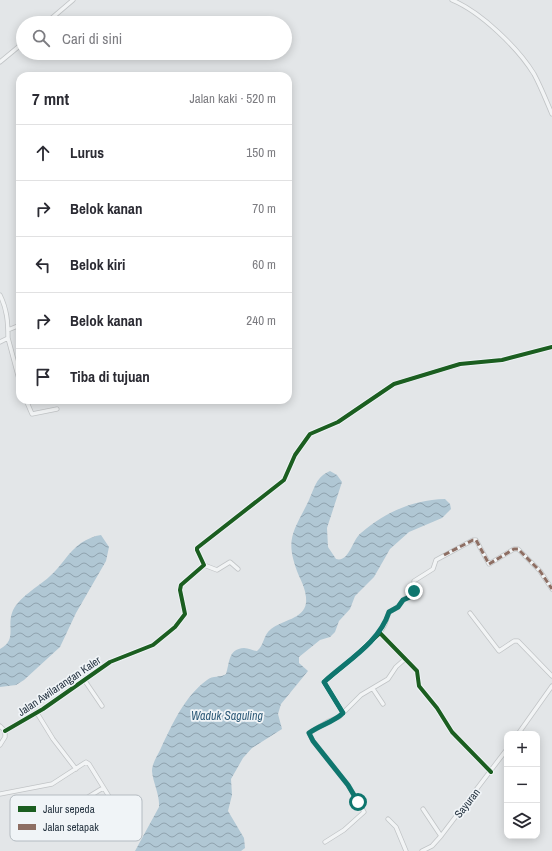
<!DOCTYPE html>
<html lang="id">
<head>
<meta charset="utf-8">
<style>
  :root { --surface:#fff; --page:#f2f2f3; --text:#2b2b33; --muted:#7c7c81; --line:#e1e1e2 }
  body { margin:0; font-family:"Archivo Narrow",sans-serif; background:var(--page); color:var(--text) }
  .controls { position:absolute; right:12px; bottom:12px; display:grid; overflow:hidden; border-radius:8px; box-shadow:0 2px 10px #0003 }
  .controls button { width:36px; height:36px; display:grid; place-items:center; padding:0; border:0; border-bottom:1px solid var(--line); background:var(--surface); color:var(--text); font:20px sans-serif }
  .stop { position:absolute; width:12px; height:12px; margin:-9px; border:3px solid #0f766e; border-radius:50%; background:#fff }
  .stop.end { background:#0f766e; border-color:#fff; box-shadow:0 1px 4px #0008 }
  .list { margin:0; padding:0; list-style:none }
  h2 { display:flex; justify-content:space-between; align-items:center; height:52px; margin:0; padding:0 16px; font-size:17px }
  h2 small { font-size:13px; font-weight:400; color:var(--muted) }
  .list li { display:grid; grid-template-columns:26px 1fr auto; gap:12px; align-items:center; box-sizing:border-box; height:56px; padding:0 16px; border-top:1px solid var(--line) }
  .list b { display:block; font-size:15px; white-space:nowrap }
  .list em { font-size:13px; font-style:normal; color:var(--muted) }
  .icon { flex:none; width:22px; height:22px; fill:none; stroke:currentColor; stroke-width:2; stroke-linecap:round; stroke-linejoin:round }
  .map { position:relative; flex:none; width:552px; height:851px; overflow:hidden }
  .search { position:absolute; background:var(--surface); box-shadow:0 2px 10px #0003; left:16px; top:16px; width:276px; height:44px; display:flex; align-items:center; gap:10px; box-sizing:border-box; padding:0 14px; border-radius:22px; color:var(--muted); font-size:15px }
  .panel { position:absolute; background:var(--surface); box-shadow:0 2px 10px #0003; left:16px; top:72px; width:276px; height:332px; border-radius:12px }
  .map>svg:first-child { display:block }
  .water { fill:url(#water-waves) }
  .lines { fill:none; stroke-linecap:round; stroke-linejoin:round }
  .street-casing { stroke:#c1c4c6; stroke-width:5 }
  .street { stroke:#f2f4f5; stroke-width:3.5 }
  .quiet { stroke:#8d6e63; stroke-width:3; stroke-dasharray:6 3; stroke-linecap:butt }
  .cycleway-casing { stroke:#f0f4f7; stroke-width:6 }
  .cycleway { stroke:#1b5e20; stroke-width:4 }
  .route { stroke:#0f766e; stroke-width:5 }
  .labels { text-anchor:middle; stroke-width:3.5; stroke-linejoin:round; paint-order:stroke }
  .street-label { font-size:11px; fill:#283643; stroke:#f0f4f7 }
  .water-label { font-size:12px; font-style:italic; fill:#305c79; stroke:#f0f4f7 }
  .key { fill:#f0f4f7; stroke:#b4bbc1; stroke-width:1 }
  .key-label { font-size:11px; fill:#283643 }
</style>
</head>
<body>
<div class="map">
<svg width="552" height="851" viewBox="0 0 552 851">
  <defs>
    <pattern id="water-waves" width="16" height="10" patternUnits="userSpaceOnUse"><rect width="16" height="10" fill="#b0c7d4"/><path d="M0 5q4-4 8 0t8 0" fill="none" stroke="#8fa2ae"/></pattern>
  </defs>
  <rect width="100%" height="100%" fill="#e3e6e8"/>
  <path class="water" d="M330,471l7,4 5,7 -15,46 1,19 8,12c13,4 16,-19 25,-26 25,-21 51,-33 84,-34l5,5 1,5 -9,9 -33,14 -19,17 -16,28 -19,19 -5,13 -11,12 -4,11 -5,5 -10,3 -21,17v6l9,8 -27,33 -3,10 4,15 -30,19 -9,10 -12,21 1,16 -4,16 16,27 1,10 -4,3h-106l24,-44c1,-12 -6,-24 -7,-36 0,-8 6,-16 9,-23 12,-25 23,-51 46,-68 6,-5 13,-2 19,-6 4,-12 2,-25 18,-26 5,0 9,3 13,3 7,-5 6,-16 14,-22 11,-9 33,-10 35,-26 1,-9 -3,-19 -7,-27 -15,-37 -6,-43 10,-76 6,-13 7,-23 21,-29z
    M101,535l8,12 -3,14 -30,52 -16,34 -36,33 -8,5 -16,2v-38c17,-9 7,-22 12,-36 5,-15 26,-26 37,-36 12,-10 19,-25 32,-34 6,-4 13,-7 20,-8z"/>
  <g class="lines">
    <defs>
      <path id="street" d="M452,0c29,12 66,48 82,74 7,13 12,26 18,40
        M46,23l27,-23
        M0,62l23,-19
        M0,295c7,14 8,27 8,43l-8,4
        M8,330l12,-5
        M8,338l12,45
        M26,400l6,14 25,-5
        M204,565l13,5 13,-8 8,7
        M470,613l29,38 15,-10h4l34,35
        M380,633l5,-9 4,-12 9,-5 6,-8 9,-4 1,-14 19,-12 3,-9 37,-20h3l13,24 25,-15h4l22,22 12,18
        M85,681l17,25
        M373,689l10,15
        M37,713l16,26 23,30
        M343,713l-19,-31 30,-25 26,-24 37,38 2,15 18,22 15,24 39,40
        M0,726l5,5
        M5,731l38,-22 67,-47 43,-17 22,-18 10,-13 -5,-24 1,-5 23,-20 -7,-15v-2l87,-68 11,-25 15,-21 28,-12 56,-38 66,-20 42,-4 50,-13
        M518,734l34,-48
        M0,745l5,-8v-6
        M0,794l52,-10 34,-22 3,2 21,34
        M423,809l18,27
        M388,819l8,8 10,24
        M17,826l50,-10 6,-4 2,-7 28,-17
        M325,842l19,-12 20,-18 -16,-27 -35,-44 -4,-8 20,-12 10,-4 22,-22 27,-16 8,-12 9,-8
        M422,851l10,-5 9,-10 66,-87"/>
    </defs>
    <use href="#street" class="street-casing"/>
    <use href="#street" class="street"/>
    <path class="quiet" d="M444,555l29,-15h3l13,24 25,-15h4l22,22 12,18"/>
    <defs>
      <path id="cycleway" d="M343,713l-19,-31 30,-25 26,-24 37,38 2,15 18,22 15,24 39,40
        M5,731l38,-22 67,-47 43,-17 22,-18 10,-13 -5,-24 1,-5 23,-20 -7,-15v-2l87,-68 11,-25 15,-21 28,-12 56,-38 66,-20 42,-4 50,-13"/>
    </defs>
    <use href="#cycleway" class="cycleway-casing"/>
    <use href="#cycleway" class="cycleway"/>
  </g>
  <g class="lines">
    <path class="route" d="M358,802l-10,-17 -35,-44 -4,-8c11,-8 25,-11 34,-20l-19,-31c24,-22 55,-39 65,-70l9,-5 5,-7 9,-4 2,-5"/>
  </g>
  <g class="labels">
    <g class="street-label">
      <text transform="translate(59 686) rotate(-34)" y="4">Jalan Awilarangan Kaler</text>
      <text transform="translate(467 803) rotate(-52)" y="4">Sayuran</text>
    </g>
    <g class="water-label">
      <text x="227" y="720">Waduk Saguling</text>
    </g>
  </g>
  <rect x="10" y="795" width="132" height="46" rx="6" class="key"/>
  <rect x="18" y="806" width="18" height="6" fill="#1b5e20"/>
  <rect x="18" y="824" width="18" height="6" fill="#8d6e63"/>
  <g class="key-label">
    <text x="43" y="813">Jalur sepeda</text>
    <text x="43" y="831">Jalan setapak</text>
  </g>
</svg>
<div class="controls">
<button>+</button>
<button>−</button>
<button><svg class="icon" aria-label="layers" viewBox="0 0 24 24"><path d="M12 4l9 5-9 5-9-5zM3 14l9 5 9-5"/></svg></button>
</div>
<div class="stop" style="left:358px;top:802px"></div>
<div class="stop end" style="left:414px;top:591px"></div>
<div class="search"><svg class="icon" aria-label="search" viewBox="0 0 24 24"><circle cx="10" cy="10" r="6"/><path d="M15 15l6 6"/></svg>Cari di sini</div>
<section class="panel">
<h2>7 mnt<small>Jalan kaki · 520 m</small></h2>
<ul class="list">
<li><svg class="icon" aria-label="ahead" viewBox="0 0 24 24"><path d="M12 20V5M6 11l6-6 6 6"/></svg><div><b>Lurus</b></div><em>150 m</em></li>
<li><svg class="icon" aria-label="right" viewBox="0 0 24 24"><path d="M7 20v-9h11M14 6l5 5-5 5"/></svg><div><b>Belok kanan</b></div><em>70 m</em></li>
<li><svg class="icon" aria-label="left" viewBox="0 0 24 24"><path d="M17 20v-9H6M10 6l-5 5 5 5"/></svg><div><b>Belok kiri</b></div><em>60 m</em></li>
<li><svg class="icon" aria-label="right" viewBox="0 0 24 24"><path d="M7 20v-9h11M14 6l5 5-5 5"/></svg><div><b>Belok kanan</b></div><em>240 m</em></li>
<li><svg class="icon" aria-label="arrive" viewBox="0 0 24 24"><path d="M6 21V4h12l-3 4 3 4H6"/></svg><div><b>Tiba di tujuan</b></div></li>
</ul>
</section>
</div>
</body>
</html>
